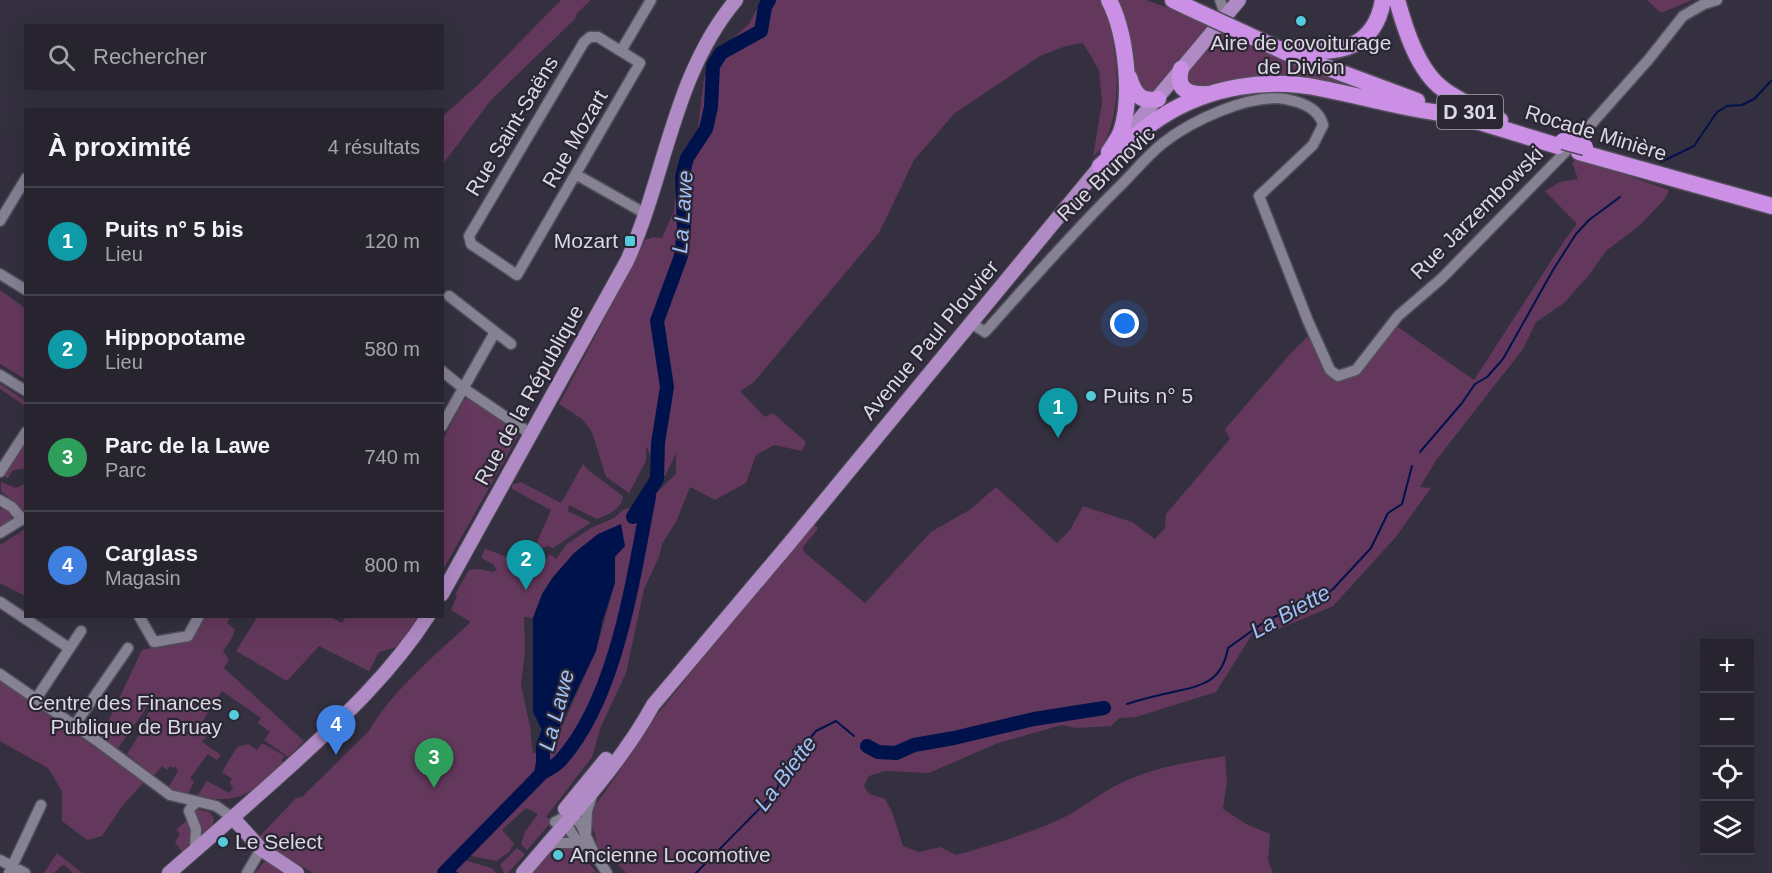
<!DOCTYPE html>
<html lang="fr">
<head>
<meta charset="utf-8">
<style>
  :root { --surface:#27242f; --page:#33303b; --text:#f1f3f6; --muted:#a4a4aa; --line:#43414b; --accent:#53cbda }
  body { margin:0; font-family:Helvetica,sans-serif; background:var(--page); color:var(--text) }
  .controls { position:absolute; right:18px; bottom:18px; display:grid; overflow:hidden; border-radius:0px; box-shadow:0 6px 24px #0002 }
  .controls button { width:54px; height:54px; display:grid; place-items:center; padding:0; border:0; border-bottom:2px solid var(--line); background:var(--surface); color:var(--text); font:30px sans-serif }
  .you { position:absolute; left:1125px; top:324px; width:21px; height:21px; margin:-15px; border:4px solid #fff; border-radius:50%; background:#1a73e8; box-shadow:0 0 0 9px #1a73e833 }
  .badge { display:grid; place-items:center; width:39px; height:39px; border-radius:50%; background:var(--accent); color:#fff; font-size:20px; font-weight:700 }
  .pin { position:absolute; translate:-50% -50px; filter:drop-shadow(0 2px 3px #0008) }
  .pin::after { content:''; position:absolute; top:32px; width:21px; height:18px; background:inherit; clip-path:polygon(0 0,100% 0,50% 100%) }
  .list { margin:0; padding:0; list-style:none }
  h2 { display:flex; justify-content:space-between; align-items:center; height:78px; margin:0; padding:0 24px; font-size:26px }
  h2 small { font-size:20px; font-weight:400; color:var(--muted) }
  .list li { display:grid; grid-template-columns:39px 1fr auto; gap:18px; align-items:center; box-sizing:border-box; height:108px; padding:0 24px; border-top:2px solid var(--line) }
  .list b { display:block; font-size:22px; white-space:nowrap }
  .list p { margin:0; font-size:20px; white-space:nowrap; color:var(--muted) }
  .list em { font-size:20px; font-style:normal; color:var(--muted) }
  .icon { flex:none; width:33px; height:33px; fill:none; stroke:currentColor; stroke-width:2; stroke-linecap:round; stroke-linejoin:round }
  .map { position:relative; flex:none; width:1772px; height:873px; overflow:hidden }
  .search { position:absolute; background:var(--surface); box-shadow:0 6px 24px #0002; left:24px; top:24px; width:420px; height:66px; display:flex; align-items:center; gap:15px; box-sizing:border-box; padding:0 21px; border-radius:0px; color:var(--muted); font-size:22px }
  .panel { position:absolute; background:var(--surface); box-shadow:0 6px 24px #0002; left:24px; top:108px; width:420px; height:510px; border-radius:0px }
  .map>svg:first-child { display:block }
  .green { fill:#64385c; fill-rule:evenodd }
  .water { fill:#00124c }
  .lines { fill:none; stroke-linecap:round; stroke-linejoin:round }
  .stream { stroke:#00124c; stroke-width:2 }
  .river { stroke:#00124c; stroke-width:14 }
  .minor-casing { stroke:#514e5a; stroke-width:13 }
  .major-casing { stroke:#514e5a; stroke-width:16 }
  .highway-casing { stroke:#514e5a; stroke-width:19 }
  .minor { stroke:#868193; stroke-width:10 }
  .major { stroke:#af8ac4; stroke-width:14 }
  .highway { stroke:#cb90e5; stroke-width:16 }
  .highway-bridge-casing { stroke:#514e5a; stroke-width:19; stroke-linecap:butt }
  .highway-bridge { stroke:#cb90e5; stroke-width:16 }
  .poi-dot { fill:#53cbda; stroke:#2a2634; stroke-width:2 }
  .labels { text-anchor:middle; stroke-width:4.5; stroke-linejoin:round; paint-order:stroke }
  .shield { fill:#2a2634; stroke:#a6a3ae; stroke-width:1.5 }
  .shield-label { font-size:20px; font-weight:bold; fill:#dbd8e2 }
  .poi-label { font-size:21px; fill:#dbd8e2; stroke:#2a2634; text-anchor:start }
  .street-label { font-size:21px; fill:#dbd8e2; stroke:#2a2634 }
  .water-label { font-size:22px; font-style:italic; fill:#a0c0f6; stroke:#2a2634 }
</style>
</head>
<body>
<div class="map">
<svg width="1772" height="873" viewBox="0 0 1772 873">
  <rect width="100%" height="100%" fill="#34303f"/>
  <path class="green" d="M561,0h30l-14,13 -2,6 -84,81 -48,64v-48l36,-32z
    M762,0h340c16,39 26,125 -9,157l9,-55 -3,-32 -16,-27 -17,3 -26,10 -85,57 -41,47 -35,73 -126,150 -13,8 25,26 8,-4 33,29 -4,9 -28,-6 -18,10 -10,28 -31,17 -25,-13 -14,35 -14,22 -3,13 -15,32 -18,84 -26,56 -8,28 -46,60 7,3 -26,30 -6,-6 4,-12 13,-18 -12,-6 -24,22 12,14 -5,8 -13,9 -25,-5 -7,4 28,8 4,5h-183l-40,-24 -14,-12 37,-39 6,-1 67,-66c21,-38 69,-79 102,-109l-20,-12 6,-14 -2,-2 14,-24 10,-1 14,3 4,-2 -4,-6 -12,-6 4,-9c19,6 34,12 46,27l19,-22 6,5 11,-15 24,-16 23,-10 10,-9 18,-2 34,-33v-21l-11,23 -13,-3 3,-9 -9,-18v15l-17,32 -23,-16 -14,-45 -10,-13 -23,-15 57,-107 29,-57 8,-3 9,1 12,-27 4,-43 6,-18 14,-22 6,-49 10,-24 35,-31zM615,557v25l-19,69 -45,100 -18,2 -3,-26 -9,-42 4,-33 -1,-35 9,1 9,-24 11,-17z
    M1118,0h28l34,12 27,14 -57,69 -13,-6z
    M1647,0h45l-31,13z
    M1221,32l130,52 -21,3 -134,4 -13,-14z
    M1583,155l11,9 75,26 -5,10 -25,26 -33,25 -17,24 -25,28 -28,19 -13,27 -86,110 -17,28 11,1 -36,50 -62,68 -68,29 -9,-7 -40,64 -80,25 -17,1 -8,8 -35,2 -14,-3 -64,18 -69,30 -44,-2 -16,5 -5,10 5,8 16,5 7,13 11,34 16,6 21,-5 16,8c32,-9 65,-19 96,-32 25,-10 46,-29 71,-41 32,-15 67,-20 102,-26l2,25 -4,28 23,15 24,10 -2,26 5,13h-647l-14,-15 -14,-10 -6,-26 2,-15 23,-32 30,-48 165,-203 5,3v3l-14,17 1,5 61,51 66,-71 40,-23 25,-22 61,56 13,-13 13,-24 49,16 23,17 10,-11 1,-14 64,-75 -5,-10 67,-77 17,-17 21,35 16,4 46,-51 82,57 92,-142 11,-14 -32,-33 15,-9 18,-3 -6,-17z
    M0,290l25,18v71l-25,-15z
    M0,384l25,16v6l-25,-17z
    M468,398l48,32 2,6 -75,134v-131l21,-39z
    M25,441v24l-2,4 -10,1 -5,8 -4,-2z
    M583,464l5,6 35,26c-2,14 -14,18 -26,23l-28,-14 -1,6 22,11v1l-37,25 -6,-2 -4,2 -5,-3 -1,-3 14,-32 -39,-21v-4l9,-3 40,21z
    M1,482l15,6 9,-4v27l-24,-20z
    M6,508l5,5c2,9 -4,12 -11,17v-21z
    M25,529v67l-25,-13v-38z
    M231,616l-4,7 8,6 -3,9 -9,13 6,9 -5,8 80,73 -16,16 -24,-17 6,-8 -12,-9 3,-5 -39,-27 -20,31 12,8 -4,5 -2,-1 -6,8 19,13 -4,5 -9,-6 -18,24 4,4 -6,12 -20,-6 10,-17 -3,-5 -2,2 -3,-2 -3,4 -5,-4 -8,10 -27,-22 21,-33 -1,-6 6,-9 -3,-3 -32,45 -17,-11 41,-87 48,-10 11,-23 5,2 1,-2z
    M258,616l72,1 12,6 4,-6h72l-21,30 -18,5 -10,19 -50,-25 -32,35 -51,-30z
    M0,681l144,101 -21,23 -21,31 -15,4 -25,-19v-30l-14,-23 -48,-27z
    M262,743l23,13 -4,4 2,2c-30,29 -41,44 -86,34l10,-15 22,12 4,-5 -3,-5 2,-4 -10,-7 15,-25 11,-3 9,6z
    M195,809l14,3 5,5 -1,8 -12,10 -9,-24z
    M187,820c6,12 6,23 -5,32l-7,-10 5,-8 -4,-4z
    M565,847l14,5 18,21h-67l19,-23z
    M517,848l8,6 -17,19h-4l-4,-8z
    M57,853l25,20h-9l-9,-8 -3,1 -7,7h-10z
    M265,861l5,1 18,11h-33z"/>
  <path class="water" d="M621,524l4,22 -10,11v26l-12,36 -7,32 -34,70 -8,20 -8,-3 -13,-26v-94l9,-24 11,-17 21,-24 24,-19z"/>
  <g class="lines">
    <path class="stream" d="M1661,162l33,-16 23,-34 10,-6 15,-1 12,-6 18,-19
      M1420,452l42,-49 13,-19 12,-7 16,-18 50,-89 23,-36 13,-14 31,-23
      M1127,704c12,-4 24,-7 37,-10 32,-8 57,-7 64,-46l39,-28 53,-21 13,-10 38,-41 17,-35 14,-9 10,-38
      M447,870l10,3
      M696,873l80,-81 6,-17 23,-31 11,-13 20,-10 18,15"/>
    <path class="river" d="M633,517l24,-38 1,-36 9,-56 -10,-66 24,-65 3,-26 -2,-53 5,-19 19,-29 5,-22 2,-41 8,-13 40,-22 4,-24 4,-7
      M867,746l11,6 18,1 18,-8 40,-7 80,-19 70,-11
      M541,774c6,-4 14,-8 19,-13 57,-63 73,-183 89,-264
      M444,873l97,-99 2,-11v-17l9,-24"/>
    <defs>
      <path id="minor" d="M1220,0l6,16
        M590,37h8l42,26 -123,212 -46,-31 -2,-8 115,-194z
        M621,51l30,-51
        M577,175l69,39
        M0,221l26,-43
        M0,274l26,16
        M449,296l62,48
        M971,323l14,9c45,-50 88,-100 136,-147 14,-14 27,-30 42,-42 28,-22 87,-50 122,-44 17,3 34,9 38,26l-10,20 -54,51 49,125 22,49 8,6 18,-6 42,-54 44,-38 136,-139 71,-80 34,-43 21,-12 13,-4
        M442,371l21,17 68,46
        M0,375l26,16
        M442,426l53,-94
        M0,472l26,-40
        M0,500l12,7 10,12
        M0,533l26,-16
        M0,602l69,46
        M139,616l15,26 34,-6 11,-20
        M0,674l100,69 70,52 46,11 17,12
        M36,699l45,-68
        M74,726l54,-78
        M567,818c1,18 14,25 27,35
        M555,822l12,-6h4l9,7 14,30 13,20
        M586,832l1,-21 5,-16
        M545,848l15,-5h21
        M195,850l1,-21 -7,-18 2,-4 6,-5
        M0,860l25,13
        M9,873l32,-68
        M247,873l14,-24"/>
      <path id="major" d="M1123,139l116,-139
        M442,594l185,-333c39,-86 46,-186 109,-261
        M565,809l41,-50
        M233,818l28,31 36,24
        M169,873c43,-37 85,-74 127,-112 48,-44 96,-89 132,-145
        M523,873c45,-54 96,-106 130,-168l135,-160 319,-387"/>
      <path id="highway" d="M1173,0l21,10
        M1397,0c8,29 21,71 46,89 17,13 38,21 57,31
        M1244,33l41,19 132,49
        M1295,47c42,10 80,1 88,-47
        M1181,69c-6,22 9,26 27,25
        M1129,77c5,16 11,26 29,22
        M1450,113l108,33
        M1109,152c4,-6 9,-13 12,-20 12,-36 5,-99 -12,-132
        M1579,152l193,54
        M1100,166c20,-17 39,-35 61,-49 48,-31 107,-40 163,-28 45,9 89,22 134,26"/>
    </defs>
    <use href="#minor" class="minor-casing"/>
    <use href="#major" class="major-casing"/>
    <use href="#highway" class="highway-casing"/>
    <use href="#minor" class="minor"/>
    <use href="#major" class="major"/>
    <use href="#highway" class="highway"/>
    <defs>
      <path id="highway-bridge" d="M1194,10l50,23
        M1563,141l22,6"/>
    </defs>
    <use href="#highway-bridge" class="highway-bridge-casing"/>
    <use href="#highway-bridge" class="highway-bridge"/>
  </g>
  <g class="poi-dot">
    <circle cx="1301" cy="21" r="6"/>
    <rect x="624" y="235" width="12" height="12" rx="3"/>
    <circle cx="1091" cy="396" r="6"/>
    <circle cx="234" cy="715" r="6"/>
    <circle cx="223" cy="842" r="6"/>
    <circle cx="558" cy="855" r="6"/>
  </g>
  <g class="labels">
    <rect class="shield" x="1437" y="95" width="66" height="34" rx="4.5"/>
    <g class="shield-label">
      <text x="1470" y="119">D 301</text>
    </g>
    <g class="poi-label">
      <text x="1301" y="50" text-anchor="middle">Aire de covoiturage<tspan x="1301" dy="24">de Divion</tspan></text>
      <text x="618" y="248" text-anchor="end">Mozart</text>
      <text x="1103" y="403">Puits n° 5</text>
      <text x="222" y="710" text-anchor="end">Centre des Finances<tspan x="222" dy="24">Publique de Bruay</tspan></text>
      <text x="235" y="849">Le Select</text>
      <text x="570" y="862">Ancienne Locomotive</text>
    </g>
    <g class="street-label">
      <text transform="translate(512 126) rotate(-59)" y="7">Rue Saint-Saëns</text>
      <text transform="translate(1596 133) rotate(17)" y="7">Rocade Minière</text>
      <text transform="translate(575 139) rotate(-60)" y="7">Rue Mozart</text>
      <text transform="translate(1106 174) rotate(-44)" y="7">Rue Brunovic</text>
      <text transform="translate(1477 213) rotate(-45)" y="7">Rue Jarzembowski</text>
      <text transform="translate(930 340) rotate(-50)" y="7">Avenue Paul Plouvier</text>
      <text transform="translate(529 395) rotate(-61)" y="7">Rue de la République</text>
    </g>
    <g class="water-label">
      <text transform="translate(682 212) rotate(-86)" y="8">La Lawe</text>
      <text transform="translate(1290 611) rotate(-29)" y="8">La Biette</text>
      <text transform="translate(556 710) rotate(-75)" y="8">La Lawe</text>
      <text transform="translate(785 773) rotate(-53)" y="8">La Biette</text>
    </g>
  </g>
</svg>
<div class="controls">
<button>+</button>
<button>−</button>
<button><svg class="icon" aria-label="locate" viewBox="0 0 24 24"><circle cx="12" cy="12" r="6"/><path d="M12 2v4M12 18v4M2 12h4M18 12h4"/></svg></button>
<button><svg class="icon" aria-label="layers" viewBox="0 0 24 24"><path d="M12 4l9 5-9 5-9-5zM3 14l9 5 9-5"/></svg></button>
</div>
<div class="you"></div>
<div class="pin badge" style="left:1058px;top:438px;background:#0f9aa8">1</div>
<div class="pin badge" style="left:526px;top:590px;background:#0f9aa8">2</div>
<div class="pin badge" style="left:434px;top:788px;background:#2e9e5b">3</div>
<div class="pin badge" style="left:336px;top:755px;background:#3f7fe0">4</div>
<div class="search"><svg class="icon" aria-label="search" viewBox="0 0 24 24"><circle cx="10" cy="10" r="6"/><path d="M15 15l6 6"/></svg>Rechercher</div>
<section class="panel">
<h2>À proximité<small>4 résultats</small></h2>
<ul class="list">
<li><span class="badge" style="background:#0f9aa8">1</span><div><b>Puits n° 5 bis</b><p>Lieu</p></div><em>120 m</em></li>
<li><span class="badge" style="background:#0f9aa8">2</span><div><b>Hippopotame</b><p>Lieu</p></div><em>580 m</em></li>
<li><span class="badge" style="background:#2e9e5b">3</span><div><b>Parc de la Lawe</b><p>Parc</p></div><em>740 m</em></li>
<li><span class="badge" style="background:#3f7fe0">4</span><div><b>Carglass</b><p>Magasin</p></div><em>800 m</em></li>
</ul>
</section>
</div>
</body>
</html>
